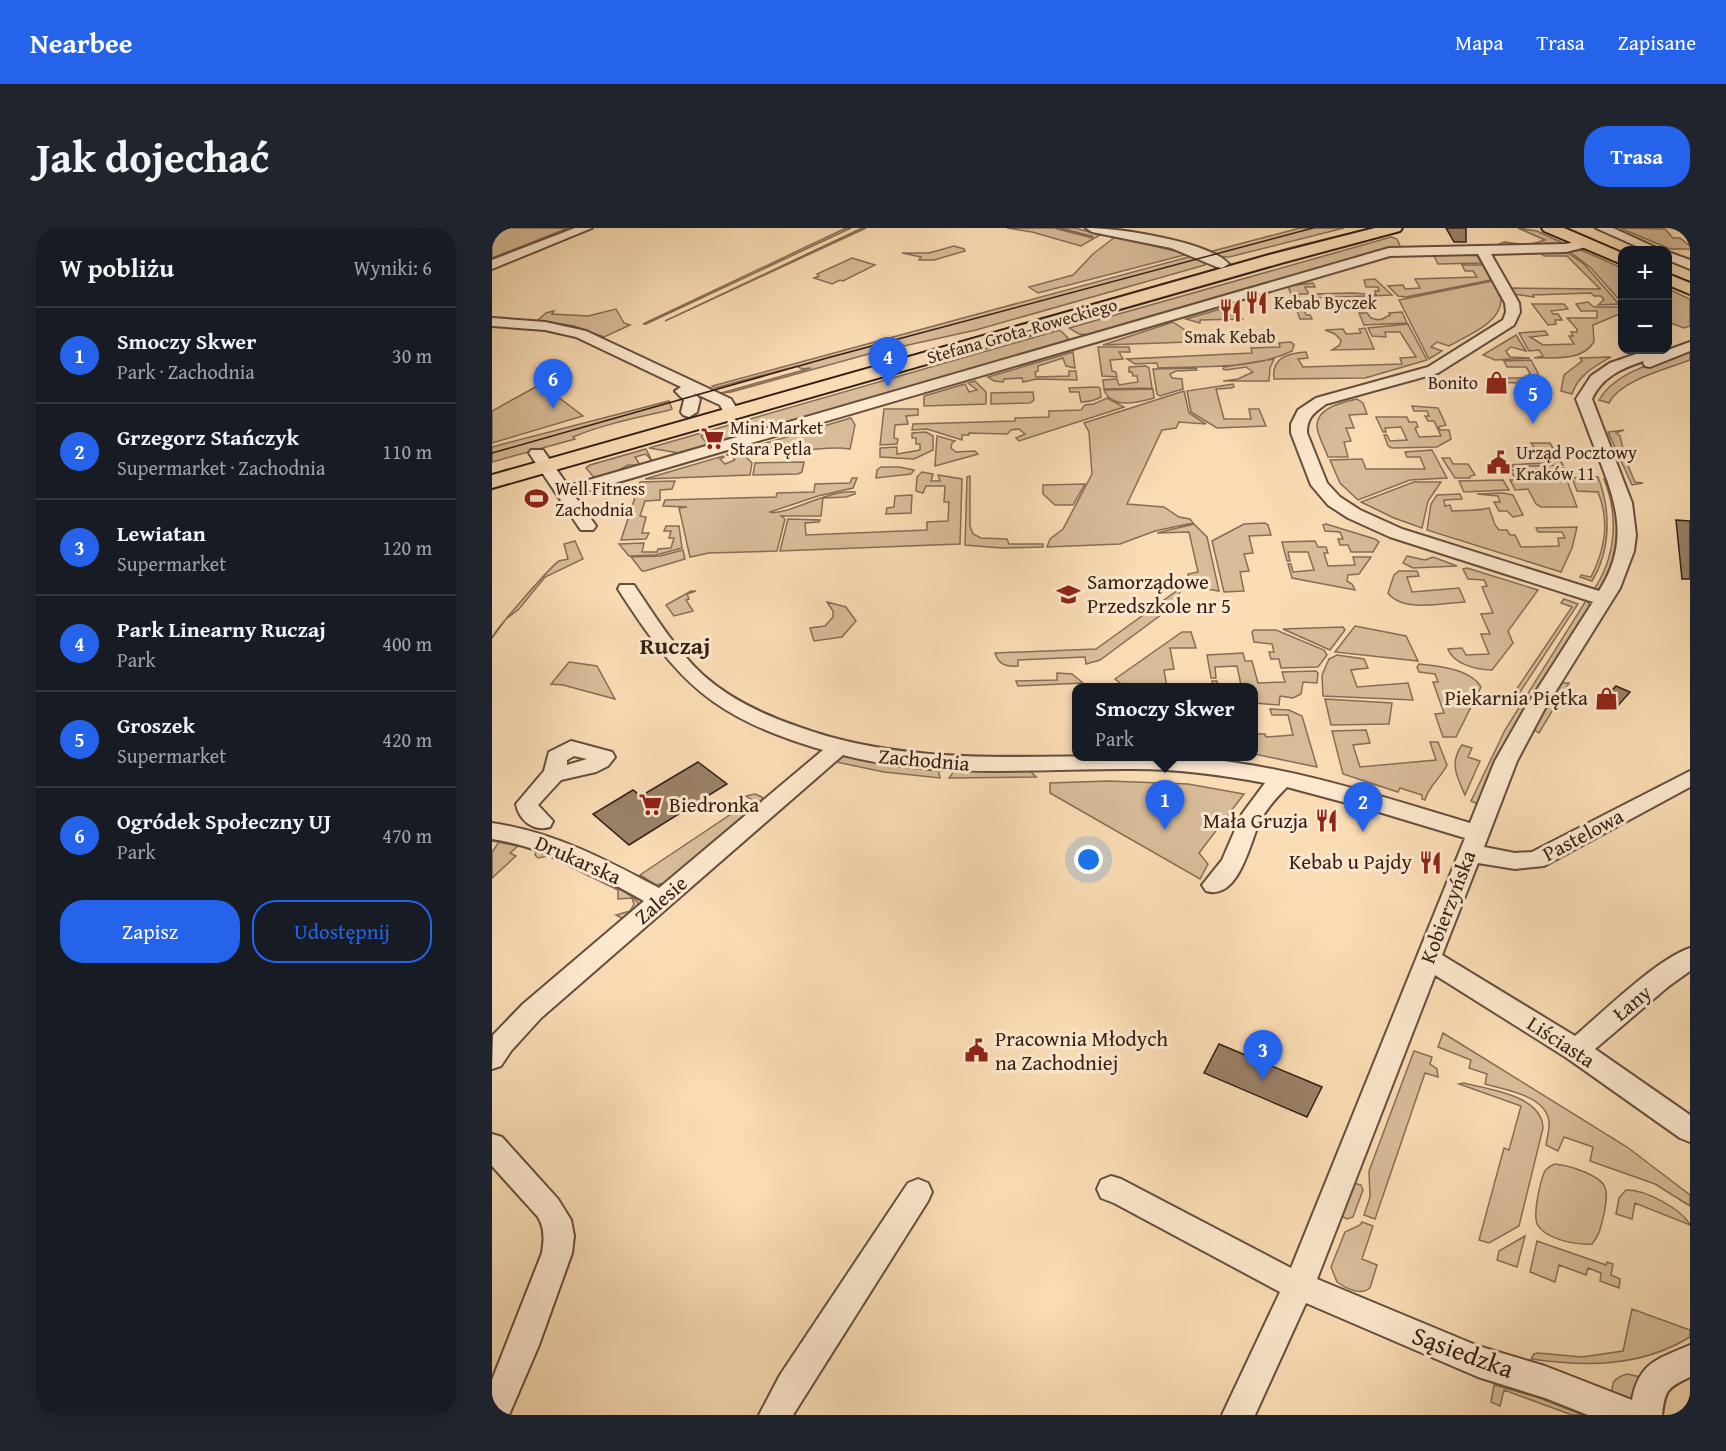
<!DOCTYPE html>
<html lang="pl">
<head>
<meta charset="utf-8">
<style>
  :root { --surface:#171b24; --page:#20242c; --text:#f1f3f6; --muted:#9ea1a6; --line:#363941; --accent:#2563eb }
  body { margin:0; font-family:"Gentium Book Plus",serif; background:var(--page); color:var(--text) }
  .controls { position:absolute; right:18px; top:18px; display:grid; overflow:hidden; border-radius:12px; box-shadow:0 6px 24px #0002 }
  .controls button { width:54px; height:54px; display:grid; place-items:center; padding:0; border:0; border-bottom:2px solid var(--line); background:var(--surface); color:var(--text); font:30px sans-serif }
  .you { position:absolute; left:597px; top:632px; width:21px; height:21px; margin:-15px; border:4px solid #fff; border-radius:50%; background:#1a73e8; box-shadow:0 0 0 9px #1a73e833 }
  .badge { display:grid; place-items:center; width:39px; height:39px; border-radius:50%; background:var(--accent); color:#fff; font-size:20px; font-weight:700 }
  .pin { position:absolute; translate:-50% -50px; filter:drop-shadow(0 2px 3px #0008) }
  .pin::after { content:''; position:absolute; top:32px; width:21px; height:18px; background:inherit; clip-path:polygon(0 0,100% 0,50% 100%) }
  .popup { position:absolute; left:580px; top:455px; width:186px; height:78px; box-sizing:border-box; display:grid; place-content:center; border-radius:12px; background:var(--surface); filter:drop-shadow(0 2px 4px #0005); font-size:20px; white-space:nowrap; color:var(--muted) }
  .popup b { font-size:22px; color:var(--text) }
  .popup::after { content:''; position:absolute; left:50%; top:100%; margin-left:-12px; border:12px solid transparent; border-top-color:var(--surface) }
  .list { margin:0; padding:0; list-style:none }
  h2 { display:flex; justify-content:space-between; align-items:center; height:78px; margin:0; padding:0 24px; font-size:26px }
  h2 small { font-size:20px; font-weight:400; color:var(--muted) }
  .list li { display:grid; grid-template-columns:39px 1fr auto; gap:18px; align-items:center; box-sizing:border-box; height:96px; padding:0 24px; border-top:2px solid var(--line) }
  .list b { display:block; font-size:22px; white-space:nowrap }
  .list p { margin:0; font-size:20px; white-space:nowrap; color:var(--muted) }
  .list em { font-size:20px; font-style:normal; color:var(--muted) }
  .actions { display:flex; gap:12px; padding:18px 24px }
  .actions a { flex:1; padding:14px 0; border:2px solid var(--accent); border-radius:24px; text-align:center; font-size:21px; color:var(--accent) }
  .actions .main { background:var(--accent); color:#fff }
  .map { position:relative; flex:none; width:1198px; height:1187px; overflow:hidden; border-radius:24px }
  header { display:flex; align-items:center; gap:36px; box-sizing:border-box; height:84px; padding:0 30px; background:var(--accent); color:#fff }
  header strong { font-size:28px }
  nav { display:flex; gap:33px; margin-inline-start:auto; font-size:21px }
  .intro { display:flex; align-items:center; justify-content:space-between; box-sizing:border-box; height:144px; padding:0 36px }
  h1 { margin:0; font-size:42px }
  .button { padding:15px 27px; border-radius:24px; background:var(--accent); color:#fff; font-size:21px; font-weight:700 }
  main { display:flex; gap:36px; padding:0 36px }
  aside { flex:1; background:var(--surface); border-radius:24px; box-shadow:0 6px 24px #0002 }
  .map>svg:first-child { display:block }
  .green { fill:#d8bc99; stroke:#866d57; stroke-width:1.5 }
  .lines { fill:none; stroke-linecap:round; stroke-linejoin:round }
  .stream { stroke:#826954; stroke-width:3 }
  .building { fill:#9a8168; stroke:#331e15; stroke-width:1.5 }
  .minor-casing { stroke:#654e3d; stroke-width:4 }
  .major-casing { stroke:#331e15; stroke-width:4 }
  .minor { fill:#fce8ce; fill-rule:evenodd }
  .major { fill:#fadcb4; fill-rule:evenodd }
  .tram { stroke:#331e15; stroke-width:1.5 }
  .labels { text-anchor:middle; stroke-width:6; stroke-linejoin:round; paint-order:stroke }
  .far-poi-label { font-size:18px; fill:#331e15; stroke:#fce8ce; text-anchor:start }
  .far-street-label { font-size:18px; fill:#331e15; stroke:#fce8ce }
  .poi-label { font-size:21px; fill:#331e15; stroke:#fce8ce; text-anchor:start }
  .street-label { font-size:21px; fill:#331e15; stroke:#fce8ce }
  .quarter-label { font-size:24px; font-weight:bold; fill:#331e15; stroke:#fce8ce }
  .near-street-label { font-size:26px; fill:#331e15; stroke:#fce8ce }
</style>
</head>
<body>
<header>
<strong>Nearbee</strong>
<nav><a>Mapa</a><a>Trasa</a><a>Zapisane</a></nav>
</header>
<div class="intro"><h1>Jak dojechać</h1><a class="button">Trasa</a></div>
<main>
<aside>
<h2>W pobliżu<small>Wyniki: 6</small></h2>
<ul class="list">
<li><span class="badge">1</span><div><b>Smoczy Skwer</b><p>Park · Zachodnia</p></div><em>30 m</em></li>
<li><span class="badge">2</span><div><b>Grzegorz Stańczyk</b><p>Supermarket · Zachodnia</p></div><em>110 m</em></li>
<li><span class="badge">3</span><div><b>Lewiatan</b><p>Supermarket</p></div><em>120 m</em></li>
<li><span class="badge">4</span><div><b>Park Linearny Ruczaj</b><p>Park</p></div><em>400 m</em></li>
<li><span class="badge">5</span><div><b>Groszek</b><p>Supermarket</p></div><em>420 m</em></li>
<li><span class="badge">6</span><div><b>Ogródek Społeczny UJ</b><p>Park</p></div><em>470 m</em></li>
</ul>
<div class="actions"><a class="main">Zapisz</a><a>Udostępnij</a></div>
</aside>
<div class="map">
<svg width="1198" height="1187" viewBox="0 0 1198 1187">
  <rect width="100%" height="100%" fill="#fadcb4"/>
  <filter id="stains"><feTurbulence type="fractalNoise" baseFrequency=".00333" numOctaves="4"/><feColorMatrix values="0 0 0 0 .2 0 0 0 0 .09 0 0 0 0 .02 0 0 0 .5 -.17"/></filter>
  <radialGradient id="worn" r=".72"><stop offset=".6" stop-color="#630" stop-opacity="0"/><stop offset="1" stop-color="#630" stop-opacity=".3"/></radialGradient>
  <path class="green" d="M0,0h76l-76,30z
    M354,0h5l-205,96h-3z
    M370,0h4l-201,93z
    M515,0h68l25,7 -19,11 -49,-14z
    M808,0h44l-115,29 -17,-1 -3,-4z
    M878,0h5l-639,179 -3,-1 556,-158z
    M1026,0l19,3 30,14 -61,2 -9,-2 7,-3 25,3 16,-5z
    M1128,0l45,1 8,9h7l10,8v3h-20z
    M623,9l73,17 -150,39 -9,-6 44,-12 20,-21z
    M899,9l6,2 4,9h-11l-298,87 -13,-1 -10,-6z
    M462,18l10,3 1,2 -31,9h-15l2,-3 -19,-4h27z
    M1089,22l41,18v35l-31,-35 -21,-16z
    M1073,23l19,13 35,40 -21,1 6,-5 -3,-4h-7l-3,-3 -58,2 1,2 -21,-3 -4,-6 91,1 -33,-33h-23l-3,-3z
    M941,26h43l6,9 -44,1z
    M700,28l7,4 5,-1 1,6 -229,65 -104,23 -141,39 -10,1 90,-25 -9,1 -5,-3 -82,22 -3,-2z
    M360,30l23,7 -32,16 -3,-1 -8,4 -18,-6 5,-2 -2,-2z
    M970,37h21l8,15 -85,17 -8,-1 -10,-10 15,-1 2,4 15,-1 -5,-9 62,-2 -4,-6h-8z
    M883,51l17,16 -76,3 -2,-4 40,-1 22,2 -1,-4h4l-1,-4h-12l-2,-7z
    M1000,53l9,18c1,24 -35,37 -52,47l-12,-4 -6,5 11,4 -13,8 -30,-59z
    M821,55l2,4h-10l4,7h-11l8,21h4l2,4h-12l-12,-33z
    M1176,61l22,10v27l-6,2 -16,-6z
    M1096,74l6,5h28v6l-29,12 1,17c-13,20 -39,15 -60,16l9,-2 -4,-6 -10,1 -10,-18 26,-2 3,4 -18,2 13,8 31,-1 -5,-8h4l-2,-4h6v-3l-10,-11h30v-7h-16l-5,-7z
    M1040,76h32l4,5 -17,2 2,3h5l4,6h-7l1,4 -8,1z
    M739,78l3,2 -10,1 1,6h12l5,4 -42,1v3l-14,-4z
    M124,81l8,14 6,2 -26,12 -30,-11 -36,-6 8,-7 8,-2 -2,3 36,2z
    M910,84l5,11 -43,2 -5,-12h8l4,5c11,4 12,0 19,-3l-1,-2z
    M681,94l12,8 3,12 -85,3z
    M916,96l19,36 -62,18 -91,1c-3,-21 14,-26 32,-27l2,6 -10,1 5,8 99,-3 -2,-6 16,-1 -16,-25h-15l1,5 -14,-1 -4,-8z
    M873,100l9,21 -42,1 8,-5 1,-5 -6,-6 -10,-4 18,-1 3,5 15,-1 -2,-4z
    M568,102l8,8 -4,5 -340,98 -9,-9 -14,4 7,9 -29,8 -30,-5z
    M1024,107l10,16 -15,-4 -5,4 4,6 20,1 -35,2 -12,-5z
    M799,114l3,3 -2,6c-40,19 -90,15 -134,17l-1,-5 -22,1 -8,-5 125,-6 -1,-5 29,-1 -1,-4z
    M606,119h31l1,5h-11l4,7 -13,1 2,11 4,1 1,5 -15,-1z
    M1198,123v9c-23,9 -70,20 -81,43l-10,-3c17,-30 61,-38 91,-49z
    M581,124l2,16 -9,-2 -3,-8 -25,8v5l-3,1 1,5 33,-1v-5h7l1,9 -40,-1 -14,3 -1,-4 -18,1 -1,3 -9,-1 -6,-4z
    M1119,129c-16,9 -33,18 -39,37l-11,-3 3,-16 18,-14 -2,-3z
    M782,131l-4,9 -1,13h-46l15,-2 15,-7 -7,-5 -20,3 -3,-1 1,-2z
    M1039,132l7,13 -4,13 -5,-4 -11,-1v2l-22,-1 -2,-4h33l3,-5 -4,-6h-19l-3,-6z
    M654,138l3,2 3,20 -48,1 -1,-9 14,-1 2,6 19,-3 -1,-6h-4l-1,-4h-3v-5z
    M704,140l1,2 -21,1 -6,3 2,4 10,1 1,10 -23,7 -3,-2 -4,-25z
    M483,153l11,11v12l-62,2v-10l41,-12 4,8 8,-2 -9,-7z
    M49,156l42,32 -91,27v-32z
    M741,156l1,3 -3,1 -15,1 8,30h27l-2,-10h10l7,17 -49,2 -26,-16 -4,-21z
    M605,159l3,1 1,9c-7,4 -12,5 -20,5l-2,-10h-9l-1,-4z
    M661,161l1,9c-15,4 -42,12 -50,-8z
    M692,163l5,22 17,11 -27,-2 -3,6 -14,2 -35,74 37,3 15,10 11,2 3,4 -38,8 -35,13 -73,3 3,-8 13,-10 29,-55 -3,-42 -5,-9z
    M541,164l1,8 -4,3 -39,1v-11z
    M615,170l17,9 -105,34 -3,-3 9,-4 -6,-5 -8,1 -4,4 -38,-1v2h-7v5l-35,-11 -15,1 1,-6 102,-3v-3l34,-1v-6l32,-1 4,-5 9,-1z
    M865,171l6,4 4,11 -18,1 5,13h-8l5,13 -7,1 4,15h-20c-3,-9 -11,-22 -11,-31 0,-19 27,-24 40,-27z
    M177,173l3,8 -2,1c-34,8 -66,14 -97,27l2,2 -83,23v-15z
    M920,178l26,2 8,17 -8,2 2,3h9l2,9 -14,8 -45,1 -4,-2 -4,-11h3l3,6 17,-1 -6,-13 -16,1 1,4h-3l-7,-15h31l2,5h7l2,5 -3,1 4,9 22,-1 -7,-15h-6l-3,-5h4l-2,-5h-13z
    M392,181h34v6l-12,1 2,8 -13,1 -1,13 4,1 -1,5 -17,1z
    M359,190l4,7 -5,24c-15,-3 -29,0 -44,1v-4l-38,1 -1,4 -11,-5z
    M1132,202l-8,3 4,3 6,25 9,21 8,1 -11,2 -24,-53z
    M434,204l7,4v14l-19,9 -34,-2v-9l17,-1v7l23,-4v-6h-4v-6h-4v-5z
    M445,208l18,5 -3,2 -1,5 5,4 19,-1 3,3 -43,12z
    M1039,215h19l13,22 -55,2 -1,-2 38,-2z
    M154,221l6,12 -6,-7 -11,3 5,8h-12l-19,11 -13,4 -10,-12 4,-3z
    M940,222l15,28 -37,2 -52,20 -18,-17 -10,-23 32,-1 4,10h59l-5,-12h-13l-2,-5z
    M248,223l12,12 -2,12 -105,4 78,-23 1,1 -4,2 5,5 10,-4 -4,-5h-5z
    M950,230h8l3,6h15l7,11 -5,1v2h-15z
    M312,234l-2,10 -4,2 -45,1 2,-12z
    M389,239h18l15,3 -3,4 -35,4 1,-8z
    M1072,240l5,6 -55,2 -5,-6z
    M430,244l11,2 -2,7h9l-2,-6 24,4 -2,65 -180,7 8,-32 32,1 -1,2 -14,1 1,12 121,-5v-8l21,-1 1,-19h-5l1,-16h-19l-3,7 -7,-2 1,-14z
    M478,248v50l3,8 8,4 26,1 2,5h34v3l-41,1 -37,-3 2,-68z
    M1106,249c13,33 13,73 -6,104l-12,-4 1,-2 10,2c14,-28 19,-55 7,-85l-21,-1 -5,-13z
    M360,250h5l-4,10 -35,8 -48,16c14,5 61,-24 85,-20v2l-9,3 -23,1 -2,18h-40l4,3 -8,32 -68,2 -19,4 -11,-49 8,-1 -24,-1 2,-6 111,-3 1,-4 37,-1 1,-8 35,-1z
    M1074,250l11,29h-36l-5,-3 -8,-15 -13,1 -5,-10z
    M1112,251h6l11,39 -4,41 -16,30 -8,2c23,-34 26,-74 11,-112z
    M1011,252l6,10 -45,2 -5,-11z
    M183,253l-3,8 -12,1v10l-15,1 -5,15 6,1 -4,16h7l-3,6 -25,1 19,-58z
    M922,254h27l-13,19 -6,27 -28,-10 -33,-16z
    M593,256l-12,21h-18l-12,-11v-9z
    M1011,265l10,2 10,20 -10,2 -6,-6h-8l-5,-9h6l-2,-6 -21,-2z
    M968,266l2,5 -18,1 1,6 5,-1 2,6c14,-1 26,0 37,-3l6,17 4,5h8l3,5h5l6,12 38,-1 -1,-8h7l-3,-6h-24l-2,-4 41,-1 -5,21 -11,24 -134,-42 4,-26 6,-9z
    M420,267l-1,18 -25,1 1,-6 7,-1 1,-11z
    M773,295l3,2 3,10 -22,1 4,17 -9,1 5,17 -9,1 4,19 -20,1 -12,-51 32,-17z
    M702,296l13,13 12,54 -29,-5 -2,-12 10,-2 -9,-40 -32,1z
    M834,296l49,15 4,3 -6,10h-22l-3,-7h-8l-2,-6h5l-3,-7 -15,-1 -2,-6z
    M174,298h13l3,22 -26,7 -27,1 -10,-12 25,-1 -2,9h15l1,-3 13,-1 3,-10h-5l2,-7h-7z
    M83,313l8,18 -38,18 -26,32 -13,10 -14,19c1,-6 60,-73 67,-77 2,-1 6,-1 9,-2l-4,-15z
    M823,313l3,6h8l2,6h-4l4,13 27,-1 -2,-8h18l-12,17 -11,1 -1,6 5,3 3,6 -63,-12 -4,-14h3l2,8 21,-2 -6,-18h-20l2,9h-3l-5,-19z
    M191,322l2,9 -40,12h-3l-11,-14 29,-1z
    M915,328l18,4 8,-3 24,9 -44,2 -10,-5z
    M975,340l71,22 -30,41 5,12 -21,27c-15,0 -39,-6 -44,-21l14,-1 4,7 23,-1 -8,-20h9l-9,-20 12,-1 -11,-26 5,-1 -3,-6 -16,-1 -5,-10z
    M907,343h18l2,5 -12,1 5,15 47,-4 6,14c-21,1 -62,11 -77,-9l6,-18z
    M686,362h3l-8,16 -73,54 -14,4 -1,-7 -67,3v6c-12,1 -19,-1 -23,-13l101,-4z
    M199,363h5l-9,3 2,5 -3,1 7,11 -19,5 -8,-11z
    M1072,371l14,5 -62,94 -4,-2 60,-89 -11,-4z
    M1095,371l3,7 -73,115 -39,83 -7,-3 34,-71z
    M335,374l19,5 10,14 -14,16 -28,4 -4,-13 15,-2 8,-9v-6z
    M863,398l51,10 12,25 -83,-9z
    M851,399l2,3 -15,20 -47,-21z
    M762,402h22l48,20 3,5 -9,12 -37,1 -2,-9h-8l-2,-7h5l-2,-8 -18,-2 -2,-10z
    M690,404h9l5,16h-26l4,21 -10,1 3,17h-42l-10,-8z
    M751,425l2,8h7l6,22 27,-1 -3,-10 34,-1 2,2 -1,10 -14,-1 -2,12 -8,4 -13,-2 -1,9 -25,-2v-15l-41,-1 -1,-6h5l1,5 23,-1 -4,-19 -22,1 1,11h-5l-4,-23z
    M845,427l27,4 4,9 -17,2 6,17 51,-4 5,17 -90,-4 -1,-21 7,-16z
    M77,434l28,4 18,33 -52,-14 -12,-1z
    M927,436c20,2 51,5 62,23l-25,50h-13l-8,-23 9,-1 -11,-31h5l-3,-8 -16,-2 -2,-5z
    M565,445l15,1 11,9 -65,3 -2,-5 41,-1z
    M1070,455h7l-30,50 -6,-4z
    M833,471l67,4 -3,21 -58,1z
    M778,481l19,1 13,6 15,51 -63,-13v-20h11l1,3 27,-2 -5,-20h-16z
    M874,502l4,13 -17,2 7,22 76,-7 -6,-18h8l9,23c-6,13 -18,20 -22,35l-3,-1v-4l-22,-7 -2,4 -55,-18 -11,-43z
    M970,517l10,3 -4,9 12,4 -15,34c-8,-18 -16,-32 -3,-50z
    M339,525l62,12 45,4 2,9 -56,-6 -62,-13z
    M529,541l9,2 6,6 -87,1 6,-8z
    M616,553l80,3 56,10 -45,59 9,11 -8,15 -150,-86v-10z
    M263,566l7,3 1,5 -96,80 -11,3 -16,-10 112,-75 -6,-4z
    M0,613l26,5 -8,7 6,3 -24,22v-26l7,-10z
    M44,623c19,7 95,38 103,53l-14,16 -9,-5 14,-4 4,-7 -2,-6 -14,1v-9l-70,-34 -10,2 -3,-3z
    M951,805l184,114 63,48v11l-35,-22 -65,-23 3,-14 -29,-10 -6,14 -12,-6c1,-7 4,-17 3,-24 -4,-26 -44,-31 -64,-37l2,-10 -18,-6 2,-8 -33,-13z
    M922,823l18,6 -2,7 7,5 1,8 -13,-4 -50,146 -11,-4 6,-18 -1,-26z
    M972,855c25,7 78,12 79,45l-24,98 -30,17 -10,-3 25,-92 5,2 12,-44 -62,-22z
    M1063,936c10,1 17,3 27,7 26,10 27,17 22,43 -3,11 -4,21 -12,30 -15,1 -46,-4 -55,-20 -4,-10 3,-41 7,-51 2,-5 6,-7 11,-9z
    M862,955l7,2 2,5 -10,27 -6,2 -6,-3z
    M1134,962c18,-1 56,19 64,35l-55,-22 -3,16 -16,-5 3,-16z
    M870,994l11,4 -11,33 15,6 -7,23c-10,8 -23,1 -33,-6l-6,-15 14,-35 15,-7z
    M1033,1008l-8,31 -20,-7 2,-9z
    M1045,1013l69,24 1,-3 6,2 -2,11 9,4 -1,9 -19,-7 1,-8 -13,-5 -2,7 -27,-10 -4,17 -25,-10z
    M1140,1081l58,21v7c-49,30 -104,30 -159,22l3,-5 4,-1 44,4 41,-6z
    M1135,1146l14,3 -5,17 -8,5 -15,-4c-3,-12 1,-17 14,-21z
    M1002,1157l43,12 46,18h-11l-68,-25 -4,16 -9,-4z"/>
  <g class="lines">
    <path class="stream" d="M565,0l35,9"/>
  </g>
  <path class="building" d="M954,0h20v14h-12z
    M1184,292l14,1v58h-8z
    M1124,458l14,6 -17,19 -14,-7z
    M206,534l29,22 -98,61 -36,-31 40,-24 8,6z
    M727,816l103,43 -15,30 -103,-44z"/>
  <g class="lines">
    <defs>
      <path id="minor" d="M83,0h17l-100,41v-9z
        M594,0c31,0 122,13 143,36l-7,4 -5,-1 -46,-19 -79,-16z
        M1104,0h17l48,22h-16z
        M1093,11l5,1 1,3 -1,3 -24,6 -75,2 28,49 1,9 -6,13 -76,48 -112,31c-12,9 -19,13 -19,29l20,50 13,14 20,13 42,19 197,62c32,-50 17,-90 -3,-140 -7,-17 -13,-35 -20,-52l15,-23 19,-13 38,-13h20l22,-8v9l-40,16 -5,-1 -2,-3 1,-2c-22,7 -42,16 -52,38l40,104 4,32 -2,16 -14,37 -76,122 -27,51 -33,86 31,6 17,-1 158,-81v16l-146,79 -29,3 -37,-6 -36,92 133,81c28,-24 82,-77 115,-88v23l-21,15 -74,63 95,66v27l-10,-4 -113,-80 -132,-83 -118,304 161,67 67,20 87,34c7,-38 26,-41 58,-55v32c-23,11 -25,13 -28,38h-74l-43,-17 -67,-21 -172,-74 -51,112h-33l58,-123 -166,-89 -13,-5 -4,-9 4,-9 10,-4 10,3 170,89 174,-430 -96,-29 -82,-22c-10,10 -20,21 -27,34 -10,21 -21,80 -54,70l-4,-6 20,-25 20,-46 23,-31c-43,-8 -87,-14 -131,-14 -98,-1 -195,11 -291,-14l-302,263 -30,33 -10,15 -9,3 1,-34 30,-31 121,-103c-49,-27 -96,-53 -152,-62v-16c61,9 113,36 167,65l164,-138c-111,-33 -144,-66 -205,-161l2,-4h14c21,31 41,64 69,90 28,25 61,40 96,52 104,38 213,29 319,29 26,0 52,-1 78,2 94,8 184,38 274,65l25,-62 29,-51 69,-108 -203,-65 -42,-19 -20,-13 -17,-20 -20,-52v-9l7,-14 18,-12 112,-31 75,-47 3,-8 -1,-9 -27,-49 -88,2 -816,239 22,31 -3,4h-12l-3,-4 -49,-73 2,-3h12l25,36 821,-238 177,-4z
        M1176,24l22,8v9l-22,-9z
        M0,90l53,4 41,9 145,68 9,15 -2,3h-12l-6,-12 -26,-12 6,6 -3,13 -8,5 -6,-2 -2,-3 3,-12 -9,-9 6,-4 -105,-50 -31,-7 -53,-4z
        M79,513l41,11 3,5 -7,9 -12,6 -35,8 -23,25 15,16 -3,6c-17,5 -31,-7 -34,-23l28,-33 5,-19zM82,528l13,3 -20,6v-5z
        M0,906l10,3 56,62 13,21 3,16 -2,17 -33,92 -30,70h-17v-35l50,-127c2,-13 3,-24 -4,-36l-46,-51z
        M426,951l10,4 4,9 -4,9 -135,214h-34l21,-40 128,-192z"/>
      <path id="major" d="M883,0h27l-2,3 -119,32 -789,225v-13l777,-220z
        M1050,0h22l58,25v11l-78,-33z
        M1176,46l22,9v11l-22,-9z"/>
    </defs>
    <use href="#minor" class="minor-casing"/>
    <use href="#major" class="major-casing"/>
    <use href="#minor" class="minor"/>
    <use href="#major" class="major"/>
    <path class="tram" d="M0,225l335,-95 486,-130"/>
  </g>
  <defs>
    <symbol id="restaurant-bare" viewBox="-9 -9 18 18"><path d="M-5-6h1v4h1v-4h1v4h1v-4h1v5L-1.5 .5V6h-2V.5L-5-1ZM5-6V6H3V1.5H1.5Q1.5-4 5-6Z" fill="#8f2418" stroke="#fce8ce" stroke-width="2.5" paint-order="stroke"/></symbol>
    <symbol id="shop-bare" viewBox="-9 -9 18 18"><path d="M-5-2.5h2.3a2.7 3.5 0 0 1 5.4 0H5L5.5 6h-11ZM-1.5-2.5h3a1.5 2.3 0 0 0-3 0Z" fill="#8f2418" stroke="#fce8ce" stroke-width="2.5" paint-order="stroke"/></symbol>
    <symbol id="supermarket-bare" viewBox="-9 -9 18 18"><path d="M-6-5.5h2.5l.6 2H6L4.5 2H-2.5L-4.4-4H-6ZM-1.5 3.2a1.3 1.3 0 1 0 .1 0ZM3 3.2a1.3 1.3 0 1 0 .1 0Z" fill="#8f2418" stroke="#fce8ce" stroke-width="2.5" paint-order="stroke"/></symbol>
    <symbol id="civic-bare" viewBox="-9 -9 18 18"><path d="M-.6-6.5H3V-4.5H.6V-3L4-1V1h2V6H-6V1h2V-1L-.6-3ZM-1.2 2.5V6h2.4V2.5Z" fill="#8f2418" stroke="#fce8ce" stroke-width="2.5" paint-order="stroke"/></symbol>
    <symbol id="stadium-bare" viewBox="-9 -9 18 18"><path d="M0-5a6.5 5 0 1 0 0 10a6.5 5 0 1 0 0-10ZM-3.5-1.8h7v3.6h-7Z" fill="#8f2418" stroke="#fce8ce" stroke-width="2.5" paint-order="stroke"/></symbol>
    <symbol id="school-bare" viewBox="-9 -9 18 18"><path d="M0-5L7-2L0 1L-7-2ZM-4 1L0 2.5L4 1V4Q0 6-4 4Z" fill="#8f2418" stroke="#fce8ce" stroke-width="2.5" paint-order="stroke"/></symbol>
  </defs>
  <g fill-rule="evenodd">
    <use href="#restaurant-bare" x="748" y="58" width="33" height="33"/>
    <use href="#restaurant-bare" x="722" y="66" width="33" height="33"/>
    <use href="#shop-bare" x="988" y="138" width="33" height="33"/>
    <use href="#supermarket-bare" x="204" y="194" width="33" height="33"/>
    <use href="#civic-bare" x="990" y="218" width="33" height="33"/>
    <use href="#stadium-bare" x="28" y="254" width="33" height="33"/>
    <use href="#school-bare" x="560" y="350" width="33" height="33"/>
    <use href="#shop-bare" x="1098" y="454" width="33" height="33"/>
    <use href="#supermarket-bare" x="142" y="560" width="33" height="33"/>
    <use href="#restaurant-bare" x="818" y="576" width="33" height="33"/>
    <use href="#restaurant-bare" x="922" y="618" width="33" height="33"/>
    <use href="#civic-bare" x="468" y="806" width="33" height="33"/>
  </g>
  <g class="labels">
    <g class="far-poi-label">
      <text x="782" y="81">Kebab Byczek</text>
      <text x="738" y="115" text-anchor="middle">Smak Kebab</text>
      <text x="986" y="161" text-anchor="end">Bonito</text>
      <text x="238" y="206">Mini Market<tspan x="238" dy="21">Stara Pętla</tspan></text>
      <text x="1024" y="231">Urząd Pocztowy<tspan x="1024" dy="21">Kraków 11</tspan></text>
      <text x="63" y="267">Well Fitness<tspan x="63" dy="21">Zachodnia</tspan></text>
    </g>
    <g class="far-street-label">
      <text transform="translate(530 103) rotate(-16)" y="6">Stefana Grota-Roweckiego</text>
    </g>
    <g class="poi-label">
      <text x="595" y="361">Samorządowe<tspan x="595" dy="24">Przedszkole nr 5</tspan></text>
      <text x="1096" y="477" text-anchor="end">Piekarnia Piętka</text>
      <text x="177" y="584">Biedronka</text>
      <text x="816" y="600" text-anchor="end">Mała Gruzja</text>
      <text x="920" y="641" text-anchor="end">Kebab u Pajdy</text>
      <text x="503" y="818">Pracownia Młodych<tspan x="503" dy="24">na Zachodniej</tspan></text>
    </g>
    <g class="street-label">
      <text transform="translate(432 532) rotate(5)" y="7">Zachodnia</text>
      <text transform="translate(1091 607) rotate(-28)" y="7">Pastelowa</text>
      <text transform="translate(86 632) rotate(24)" y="7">Drukarska</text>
      <text transform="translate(169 672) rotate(-41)" y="7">Zalesie</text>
      <text transform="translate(956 679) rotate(-69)" y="7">Kobierzyńska</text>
      <text transform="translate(1140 775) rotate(-40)" y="7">Łany</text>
      <text transform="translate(1069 814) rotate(33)" y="7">Liściasta</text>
    </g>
    <g class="quarter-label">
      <text x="183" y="426">Ruczaj</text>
    </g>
    <g class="near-street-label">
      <text transform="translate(971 1124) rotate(20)" y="9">Sąsiedzka</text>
    </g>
  </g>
  <rect width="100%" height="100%" filter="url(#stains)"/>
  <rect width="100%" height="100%" fill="url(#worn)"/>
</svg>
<div class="controls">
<button>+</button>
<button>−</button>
</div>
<div class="you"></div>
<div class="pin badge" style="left:673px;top:602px">1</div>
<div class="popup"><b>Smoczy Skwer</b>Park</div>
<div class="pin badge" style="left:871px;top:604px">2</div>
<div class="pin badge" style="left:771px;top:852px">3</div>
<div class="pin badge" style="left:396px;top:159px">4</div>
<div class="pin badge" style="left:1041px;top:196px">5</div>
<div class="pin badge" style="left:61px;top:181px">6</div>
</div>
</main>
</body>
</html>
